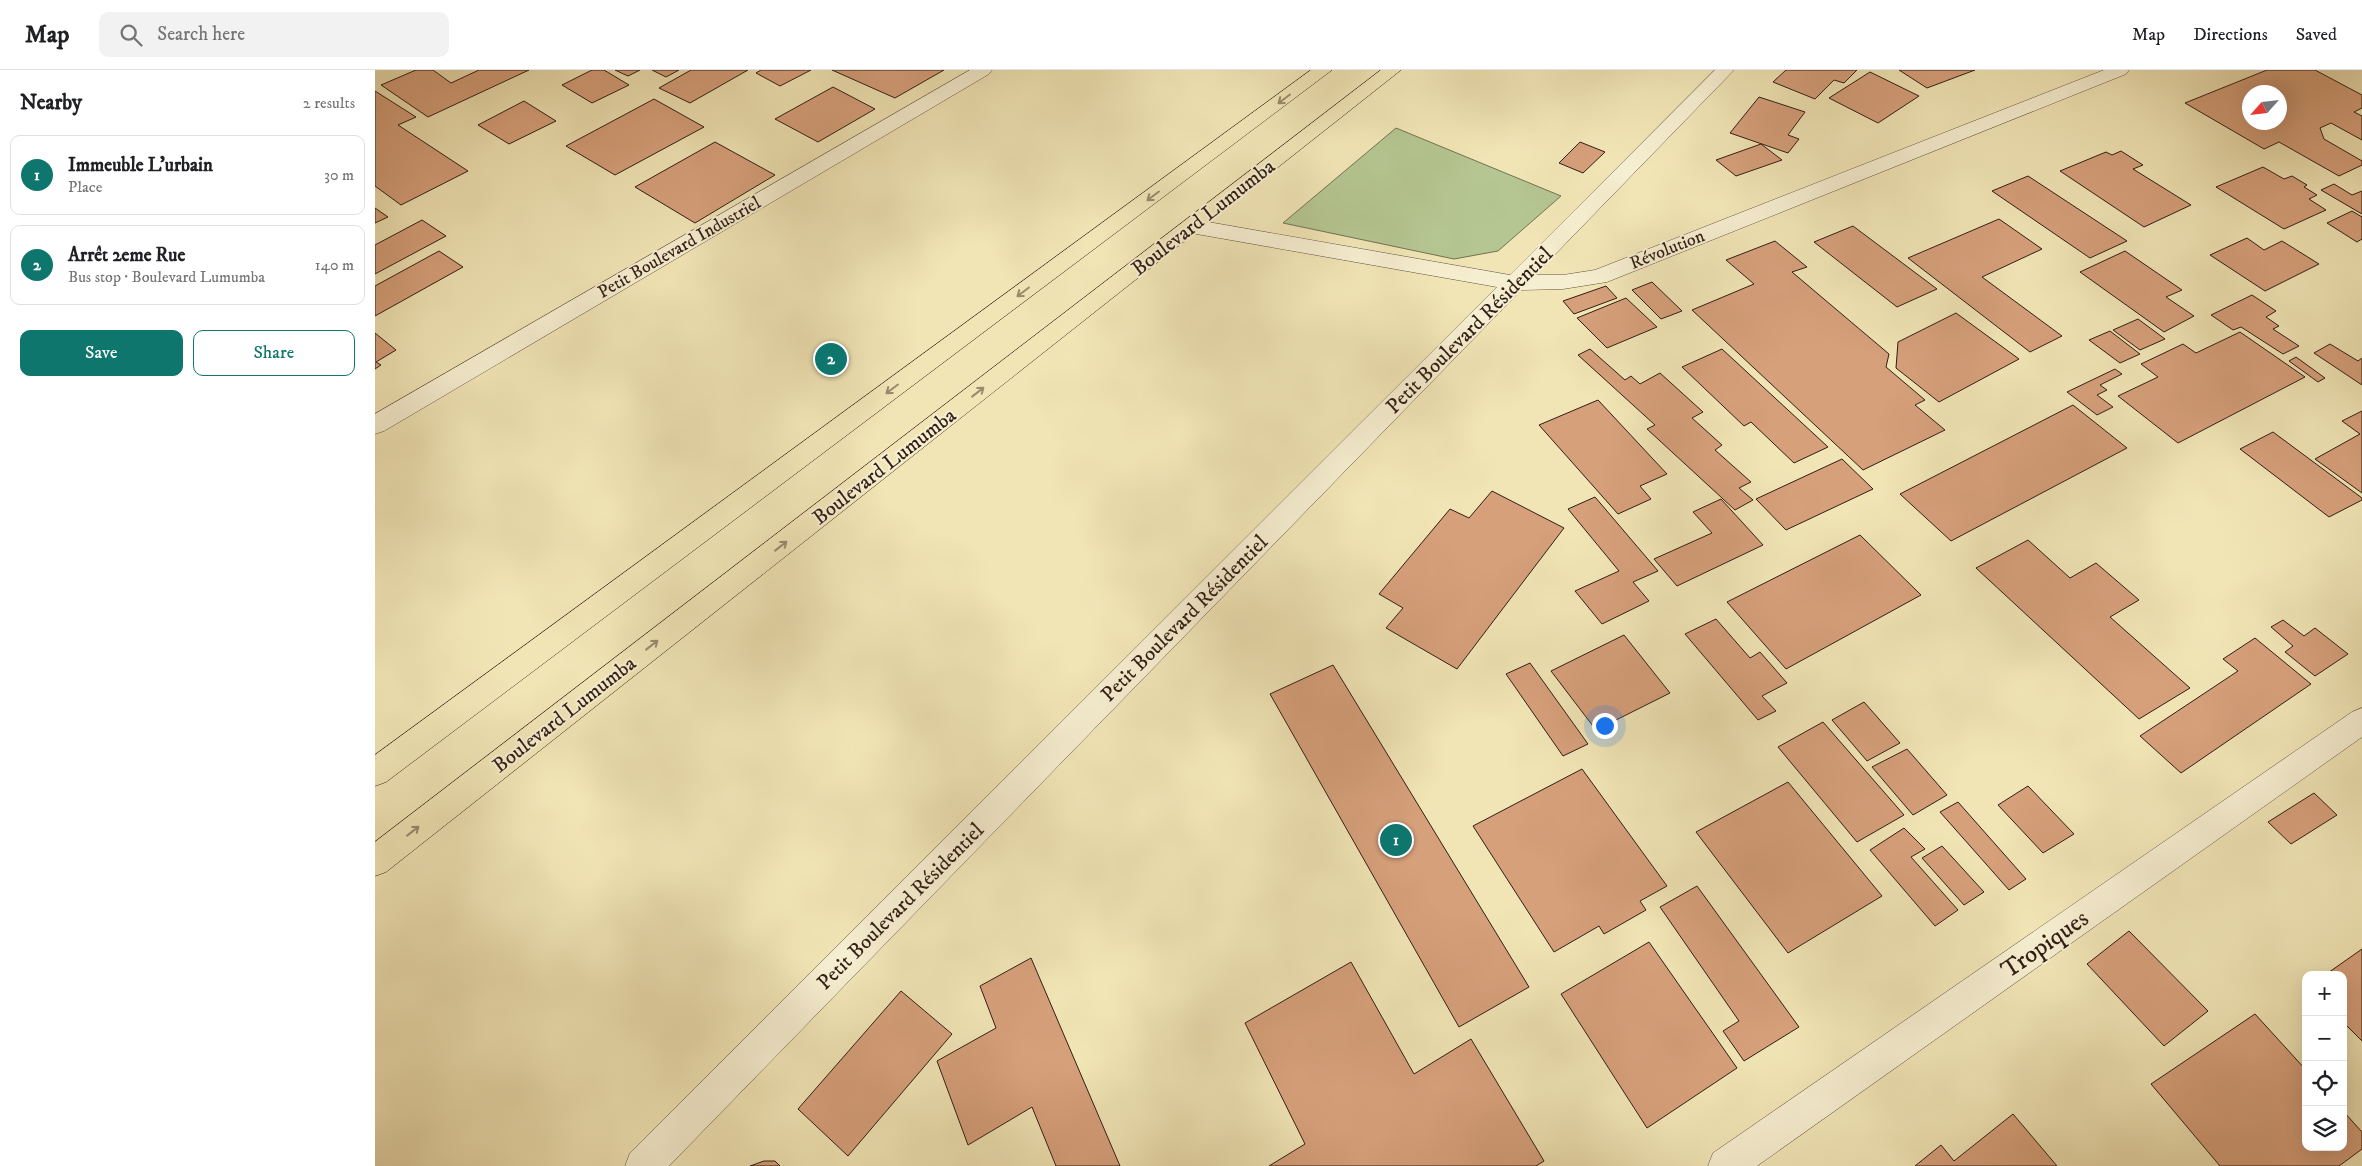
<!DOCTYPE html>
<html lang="en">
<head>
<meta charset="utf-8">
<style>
  :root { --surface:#fff; --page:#f2f2f2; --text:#202124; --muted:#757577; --line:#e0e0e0; --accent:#0f766e }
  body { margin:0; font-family:"IM FELL DW Pica",serif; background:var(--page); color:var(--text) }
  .controls { position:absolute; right:15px; bottom:15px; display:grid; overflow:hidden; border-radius:10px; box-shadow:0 5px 20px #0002 }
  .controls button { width:45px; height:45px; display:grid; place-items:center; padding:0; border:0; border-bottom:1px solid var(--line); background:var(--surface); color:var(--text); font:25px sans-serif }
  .compass { position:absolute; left:1867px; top:15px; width:45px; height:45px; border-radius:50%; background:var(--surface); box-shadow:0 5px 20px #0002; rotate:243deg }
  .you { position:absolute; left:1229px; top:655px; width:18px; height:18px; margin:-12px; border:4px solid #fff; border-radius:50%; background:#1a73e8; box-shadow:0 0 0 8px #1a73e833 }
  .badge { display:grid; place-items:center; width:32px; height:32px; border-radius:50%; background:var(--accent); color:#fff; font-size:16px; font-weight:700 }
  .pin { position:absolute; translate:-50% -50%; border:2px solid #fff; box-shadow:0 1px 5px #0006 }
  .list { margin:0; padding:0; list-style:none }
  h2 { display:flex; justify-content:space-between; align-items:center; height:65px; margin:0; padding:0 20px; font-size:21px }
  h2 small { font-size:16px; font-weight:400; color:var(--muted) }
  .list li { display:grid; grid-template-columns:32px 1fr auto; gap:15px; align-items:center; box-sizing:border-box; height:80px; margin:0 10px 10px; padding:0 10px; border:1px solid var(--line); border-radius:10px }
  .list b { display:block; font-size:19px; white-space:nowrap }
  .list p { margin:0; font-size:16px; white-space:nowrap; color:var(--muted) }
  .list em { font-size:16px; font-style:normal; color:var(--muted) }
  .actions { display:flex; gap:10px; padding:15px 20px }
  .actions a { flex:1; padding:11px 0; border:1px solid var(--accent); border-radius:10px; text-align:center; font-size:18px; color:var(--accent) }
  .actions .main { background:var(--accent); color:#fff }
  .icon { flex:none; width:28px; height:28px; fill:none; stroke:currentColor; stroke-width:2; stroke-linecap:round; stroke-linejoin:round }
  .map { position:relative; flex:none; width:1987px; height:1096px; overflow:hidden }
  header { display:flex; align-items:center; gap:30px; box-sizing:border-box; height:70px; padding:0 25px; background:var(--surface); border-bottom:1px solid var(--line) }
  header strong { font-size:24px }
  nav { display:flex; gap:28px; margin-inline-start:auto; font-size:18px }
  .search { width:350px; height:45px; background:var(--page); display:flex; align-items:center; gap:12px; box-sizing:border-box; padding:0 18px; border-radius:10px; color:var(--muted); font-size:19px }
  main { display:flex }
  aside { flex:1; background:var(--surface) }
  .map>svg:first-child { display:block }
  .green { fill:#b5c692; stroke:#727254 }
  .building { fill:#d6a07b; stroke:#301e16; fill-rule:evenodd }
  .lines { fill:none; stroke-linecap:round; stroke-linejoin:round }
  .minor-casing { stroke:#60503e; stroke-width:1 }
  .tertiary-casing { stroke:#60503e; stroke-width:1 }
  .trunk-casing { stroke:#301e16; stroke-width:1 }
  .minor { fill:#f6eed0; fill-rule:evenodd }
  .tertiary { fill:#f6eed0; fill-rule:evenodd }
  .trunk { fill:#f1e5b6; fill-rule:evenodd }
  .oneway { stroke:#9a8b6e }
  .labels { text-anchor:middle; stroke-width:4; stroke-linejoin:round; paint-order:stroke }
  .far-street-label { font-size:18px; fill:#301e16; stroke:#f6eed0 }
  .street-label { font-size:21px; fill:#301e16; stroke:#f6eed0 }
  .near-street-label { font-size:25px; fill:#301e16; stroke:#f6eed0 }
</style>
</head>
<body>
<header>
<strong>Map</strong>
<div class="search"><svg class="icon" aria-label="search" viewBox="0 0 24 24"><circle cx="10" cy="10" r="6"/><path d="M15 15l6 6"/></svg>Search here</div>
<nav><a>Map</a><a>Directions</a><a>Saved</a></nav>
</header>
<main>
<aside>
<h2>Nearby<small>2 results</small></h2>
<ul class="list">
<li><span class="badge">1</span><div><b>Immeuble L'urbain</b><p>Place</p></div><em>30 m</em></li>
<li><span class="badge">2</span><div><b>Arrêt 2eme Rue</b><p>Bus stop · Boulevard Lumumba</p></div><em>140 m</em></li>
</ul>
<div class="actions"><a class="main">Save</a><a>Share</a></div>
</aside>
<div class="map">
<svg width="1987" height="1096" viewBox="0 0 1987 1096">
  <rect width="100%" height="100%" fill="#f1e5b6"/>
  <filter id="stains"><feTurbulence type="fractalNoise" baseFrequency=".004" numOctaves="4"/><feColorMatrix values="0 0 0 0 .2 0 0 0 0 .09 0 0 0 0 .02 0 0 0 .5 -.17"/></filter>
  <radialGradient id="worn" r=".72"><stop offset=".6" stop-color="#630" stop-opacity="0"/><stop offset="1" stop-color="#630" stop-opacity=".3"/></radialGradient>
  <path class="green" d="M1021,58l165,68 -63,55 -44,8 -171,-36z"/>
  <path class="building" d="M41,0h17l18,13 28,-13h50l-101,47 -47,-32z
    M217,0h12l25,15 -37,18 -30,-18z
    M240,0h25l-12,6z
    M277,0h27l-13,7z
    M316,0h57l-58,33 -31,-15z
    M386,0h50l-31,16 -24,-13z
    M457,0h112l-49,28z
    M1411,0h71l-13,13 -10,-3 -19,19 -42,-17z
    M1524,0h76l-48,18z
    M1892,0h48l47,25v13l-8,4 8,4v24l-31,-17 -11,5 4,11 38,22v4l-23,11 -60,-34 -15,7 -79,-46zM1874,22h30v30h-30z
    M1495,2l49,24 -41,27 -49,-25z
    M458,17l42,22 -57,33 -43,-23z
    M0,21l41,26 -18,8 70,46 -67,34 -26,-19z
    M1384,27l46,15 -17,23 11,4 -11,14 -58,-20z
    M279,29l50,28 -89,48 -49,-29z
    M149,31l32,20 -47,23 -31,-19z
    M340,72l60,33 -80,48 -60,-36z
    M1205,72l25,10 -22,21 -24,-10z
    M1386,74l21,16 -46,16 -20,-16z
    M1746,81l22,14 -10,4 58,36 -47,22 -84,-56 46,-19 6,3z
    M1888,97l21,12 8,-3 15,9 -3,2 13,8 -8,4 17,11 -42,19 -68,-42z
    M1653,106l99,65 -37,17 -98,-67z
    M1959,114l18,11 10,-4v23l-41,-24z
    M0,138l13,9 -13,6z
    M1977,141l10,6v22l-5,3 -30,-19z
    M1624,149l43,30 -60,28 80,59 -32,16 -122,-94z
    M47,150l24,16 -71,38v-29z
    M1478,156l84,63 -40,18 -83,-65z
    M1872,168l17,12 18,-9 37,23 -54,27 -55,-36z
    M1400,171l32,26 -15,5 97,82 -3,13 39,33 -10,5 30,25 -82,40 -171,-160 62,-26 -28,-24z
    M64,181l24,16 -88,49v-30z
    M1750,181l57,39 -16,7 28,19 -30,16 -84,-60z
    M1277,212l30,29 -21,8 -29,-29z
    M1231,216l11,12 -43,16 -11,-13z
    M1877,225l24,16 -10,6 13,9 -6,3 26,17 -16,8 -42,-27 -8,3 -22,-15z
    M1251,228l31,29 -50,21 -30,-30z
    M1581,243l63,46 -80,43 -43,-34 2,-26z
    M1763,249l27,20 -25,11 -27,-20z
    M1735,261l30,23 -20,9 -31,-23z
    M1865,262l65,45 -127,66 -60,-47 40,-19 -17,-13 42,-20 13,9z
    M0,263l21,17 -20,12 5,3 -6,4z
    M1955,274l28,17 4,-3v27l-48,-32z
    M1215,279l35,31 6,-4 9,8 20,-11 43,39 -11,6 30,27 -7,5 36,32 -12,6 14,12 -18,10 -88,-81 8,-4 -77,-70z
    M1347,279l106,98 -34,16 -43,-41 -7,4 -62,-59z
    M1921,287l29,21 -7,4 -29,-21z
    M1740,299l7,5 -22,11 7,5 -10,5 16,12 -16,8 -30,-23z
    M1223,330l69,74 -27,12 11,13 -33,15 -79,-89z
    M1698,335l54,43 -176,93 -51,-47z
    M1987,341v82l-47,-34 45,-25 -18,-13z
    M1898,362l89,66v2l-33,17 -89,-68z
    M1467,389l31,30 -87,41 -30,-31z
    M1117,421l72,37 -107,141 -71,-41 17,-20 -24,-14 71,-85 19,9z
    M1220,427l63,74 -25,11 16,19 -47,23 -27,-33 44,-20 -51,-62z
    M1346,429l42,46 -86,41 -23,-27 58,-26 -19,-21z
    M1485,465l61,60 -135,74 -59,-67z
    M1653,470l42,38 26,-15 43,37 -29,17 80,71 -51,31 -163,-151z
    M1341,549l34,39 10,-6 27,31 -25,13 14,15 -18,9 -73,-86z
    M1908,550l21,16 11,-8 33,26 -33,22 -30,-24 8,-6 -22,-19z
    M1249,565l46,58 -74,37 -45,-59z
    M1880,568l56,46 -130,89 -41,-37 98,-65 -15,-12z
    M1155,593l58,81 -25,12 -57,-82z
    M958,595l196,322 -70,40 -189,-333z
    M1489,632l36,41 -33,18 -35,-41z
    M1448,652l81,93 -47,27 -79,-95z
    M1532,679l40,46 -34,20 -41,-48z
    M1207,699l85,117 -27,15 6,9 -42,24 -5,-8 -45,26 -81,-126z
    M1413,712l94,114 -94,57 -92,-121z
    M1653,716l46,48 -31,19 -45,-48z
    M1939,723l23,22 -46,29 -23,-22z
    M1583,732l68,77 -17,11 -69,-78z
    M1529,758l21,21 -14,8 47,53 -23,16 -65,-76z
    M1567,776l42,46 -20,13 -42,-47z
    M1322,816l102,141 -55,34 -21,-30 16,-10 -79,-114z
    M1754,861l79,80 -44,35 -77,-82z
    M1274,872l88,126 -90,60 -86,-134z
    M1987,879v92l-19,-19v-47h-18z
    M656,888l89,208h-64l-24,-59 -64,38 -31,-84 59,-33 -16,-42z
    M976,892l63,112 57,-35 73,122 -8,5h-267l36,-22 -60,-121z
    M526,921l51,43 -104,122 -50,-47z
    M1880,944l51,56v77h37v-36l19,21v17l-23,17h-119l-69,-82z
    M1638,1044l44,52h-142l26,-21 13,16z
    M389,1091h11l5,5h-30z"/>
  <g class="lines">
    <defs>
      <path id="minor" d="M595,0h22l-3,4 -605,357 -9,3v-20z
        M1987,638v29l-605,429h-49l5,-13 639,-441z"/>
      <path id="tertiary" d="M1340,0h19l-199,205h28l32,-5 509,-200h25l-3,4 -519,208 -44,7 -42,1 -852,876h-44l5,-13 867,-866 -306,-54 -7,-2 -3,-5 3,-5 7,-2 319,56z"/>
      <path id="trunk" d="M936,0h21l-946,712 -11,4v-31z
        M1006,0h20l-1015,802 -11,4v-34z"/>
    </defs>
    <use href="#minor" class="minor-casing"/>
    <use href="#tertiary" class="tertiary-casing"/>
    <use href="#trunk" class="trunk-casing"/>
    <use href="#minor" class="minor"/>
    <use href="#tertiary" class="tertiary"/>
    <use href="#trunk" class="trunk"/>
  </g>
  <defs><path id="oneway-shaft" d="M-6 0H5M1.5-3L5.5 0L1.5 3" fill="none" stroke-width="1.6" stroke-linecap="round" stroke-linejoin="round" transform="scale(1.25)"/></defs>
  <g class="oneway">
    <use href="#oneway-shaft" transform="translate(909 29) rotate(143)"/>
    <use href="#oneway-shaft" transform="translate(778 126) rotate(143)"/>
    <use href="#oneway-shaft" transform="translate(648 222) rotate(143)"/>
    <use href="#oneway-shaft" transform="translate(517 319) rotate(143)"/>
    <use href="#oneway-shaft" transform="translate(603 322) rotate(-38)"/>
    <use href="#oneway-shaft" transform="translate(406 476) rotate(-38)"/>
    <use href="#oneway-shaft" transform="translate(277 575) rotate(-38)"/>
    <use href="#oneway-shaft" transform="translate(38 761) rotate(-38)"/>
  </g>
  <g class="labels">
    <g class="far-street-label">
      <text transform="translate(304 177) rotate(-30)" y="6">Petit Boulevard Industriel</text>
      <text transform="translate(1292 179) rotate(-22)" y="6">Révolution</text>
    </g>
    <g class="street-label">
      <text transform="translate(828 147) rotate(-38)" y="7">Boulevard Lumumba</text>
      <text transform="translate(1094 260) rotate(-45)" y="7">Petit Boulevard Résidentiel</text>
      <text transform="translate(509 396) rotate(-38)" y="7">Boulevard Lumumba</text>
      <text transform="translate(809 548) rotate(-45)" y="7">Petit Boulevard Résidentiel</text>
      <text transform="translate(189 644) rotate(-38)" y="7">Boulevard Lumumba</text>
      <text transform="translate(525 836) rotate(-45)" y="7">Petit Boulevard Résidentiel</text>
    </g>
    <g class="near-street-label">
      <text transform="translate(1669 873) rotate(-35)" y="9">Tropiques</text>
    </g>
  </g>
  <rect width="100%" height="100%" filter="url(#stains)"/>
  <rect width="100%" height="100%" fill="url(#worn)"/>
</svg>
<div class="controls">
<button>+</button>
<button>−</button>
<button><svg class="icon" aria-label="locate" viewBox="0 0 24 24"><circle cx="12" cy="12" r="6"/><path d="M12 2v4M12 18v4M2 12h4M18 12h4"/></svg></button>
<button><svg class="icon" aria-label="layers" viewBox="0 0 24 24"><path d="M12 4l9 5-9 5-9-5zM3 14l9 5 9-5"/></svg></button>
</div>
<svg class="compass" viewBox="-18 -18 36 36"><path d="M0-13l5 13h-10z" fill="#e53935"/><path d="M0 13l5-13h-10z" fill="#757577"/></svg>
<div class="you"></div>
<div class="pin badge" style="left:1021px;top:770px">1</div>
<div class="pin badge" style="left:456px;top:289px">2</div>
</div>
</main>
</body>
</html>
